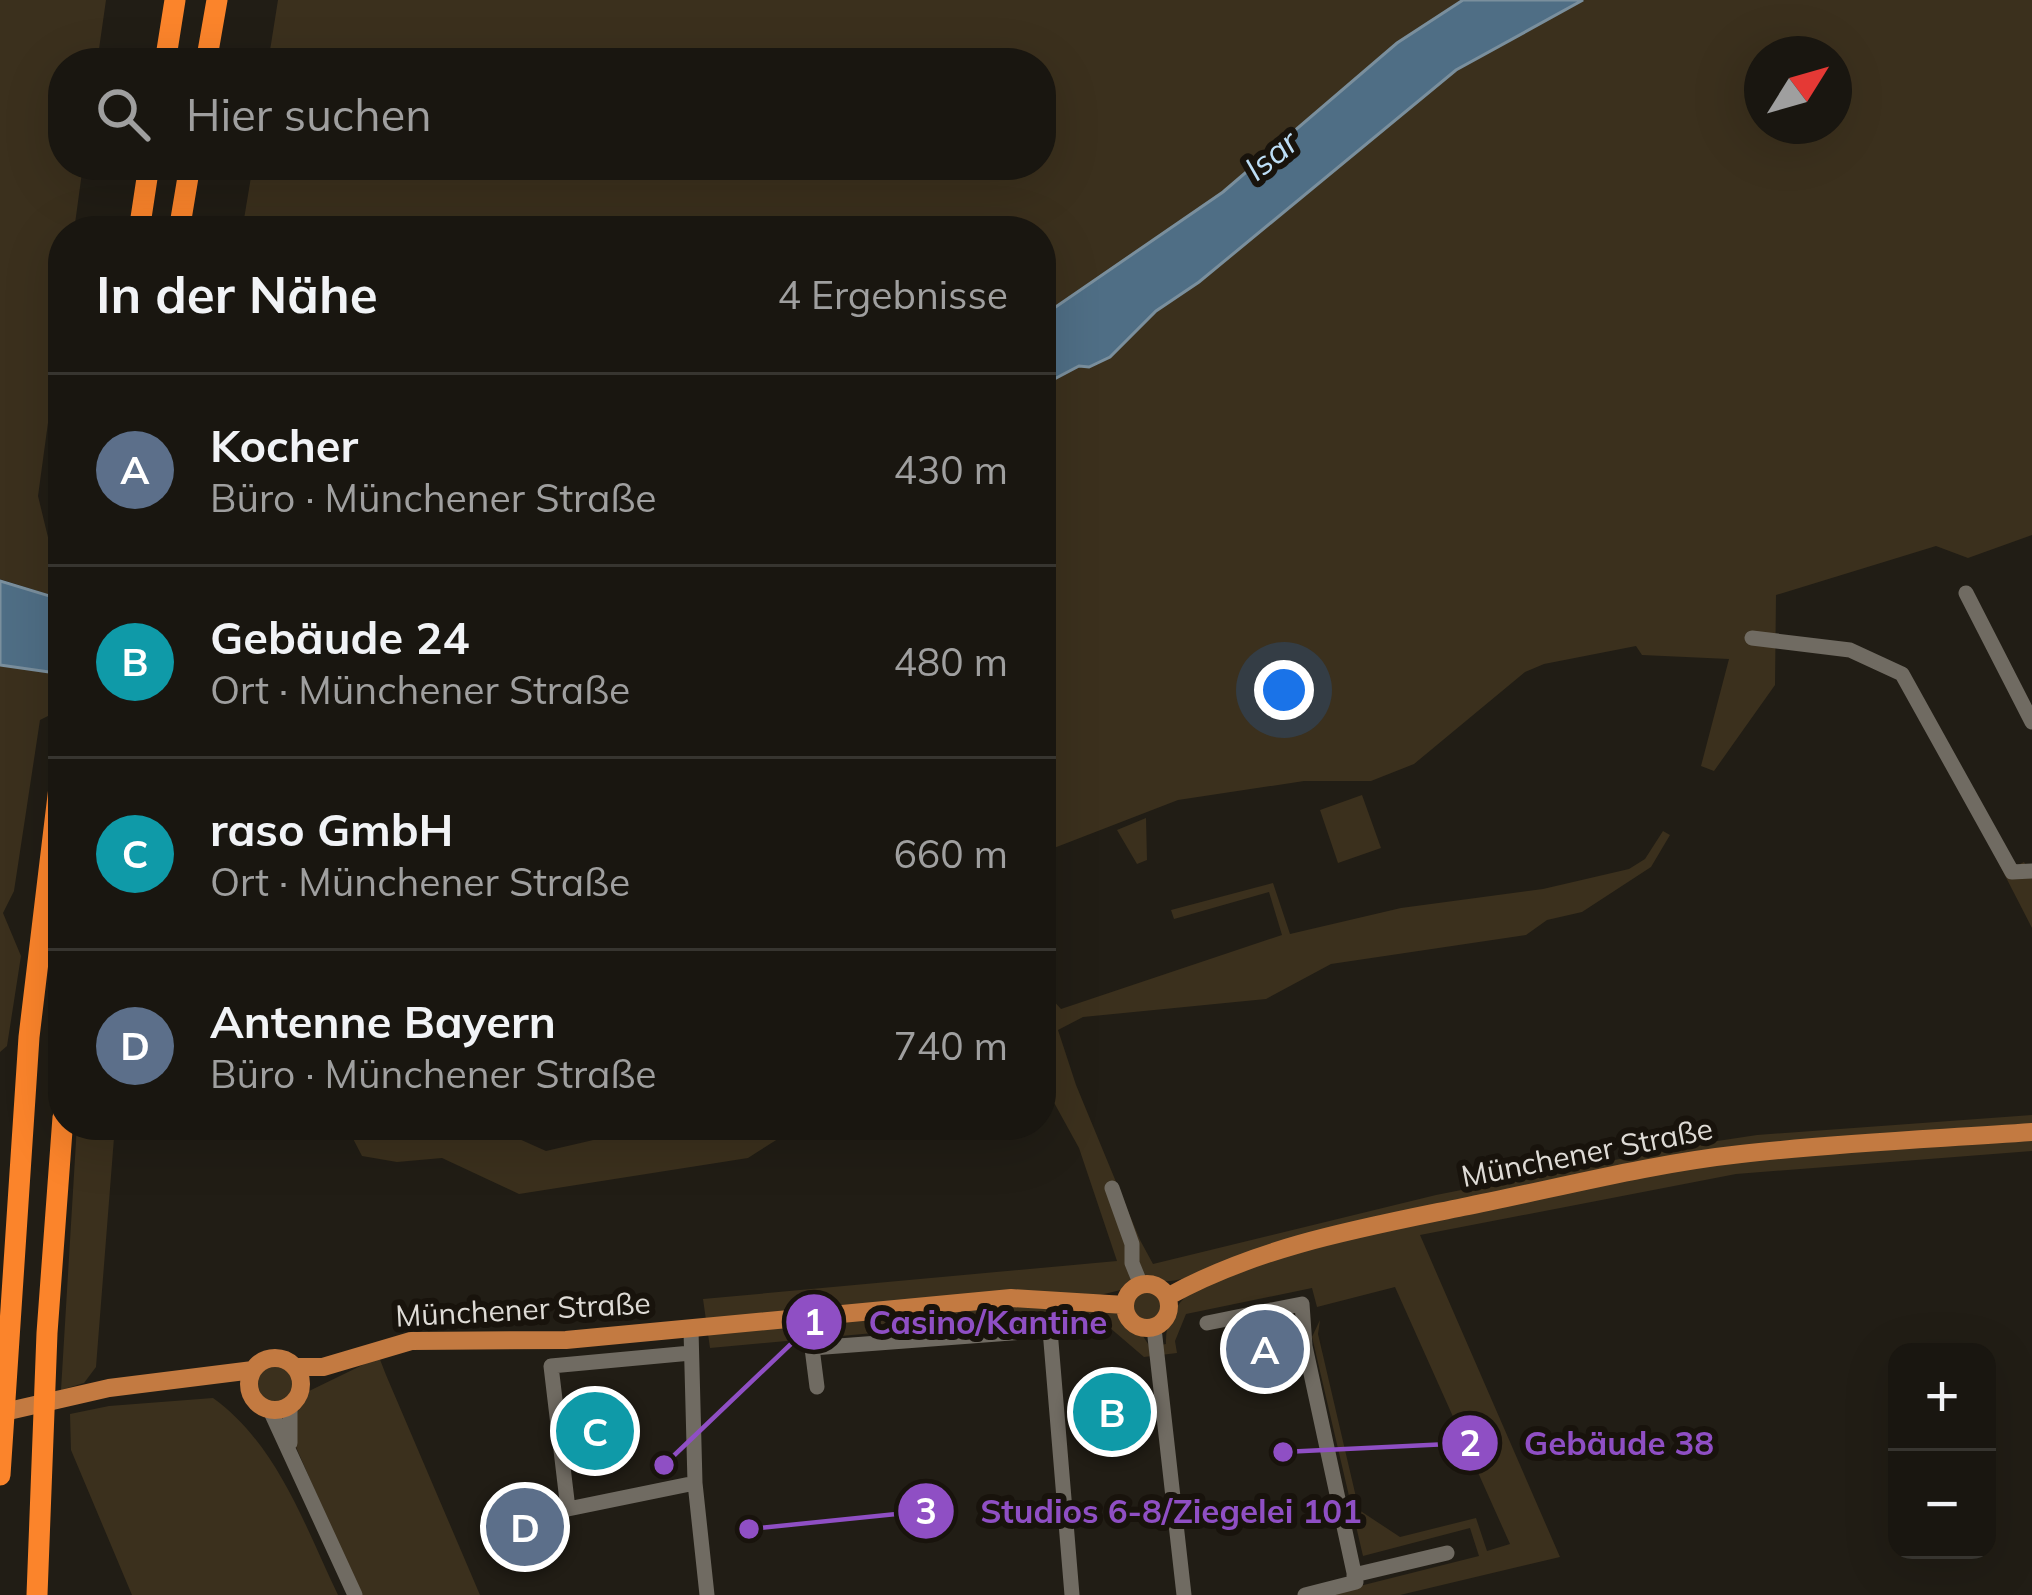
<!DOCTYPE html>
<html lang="de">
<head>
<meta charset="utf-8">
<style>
  :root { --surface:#191610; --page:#221f19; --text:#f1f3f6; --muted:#9f9f9f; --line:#373530; --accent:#82bcfa }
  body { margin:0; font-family:Mulish,sans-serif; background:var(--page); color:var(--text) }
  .controls { position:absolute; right:36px; bottom:36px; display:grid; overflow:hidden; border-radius:24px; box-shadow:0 12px 48px #0002 }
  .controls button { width:108px; height:108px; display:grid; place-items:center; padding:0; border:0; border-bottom:3px solid var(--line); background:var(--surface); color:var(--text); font:60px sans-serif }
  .compass { position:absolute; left:1744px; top:36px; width:108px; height:108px; border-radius:50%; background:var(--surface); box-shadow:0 12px 48px #0002; rotate:53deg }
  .you { position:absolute; left:1284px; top:690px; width:42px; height:42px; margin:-30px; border:9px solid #fff; border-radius:50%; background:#1a73e8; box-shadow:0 0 0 18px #1a73e833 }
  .badge { display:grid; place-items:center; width:78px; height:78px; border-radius:50%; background:var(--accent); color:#fff; font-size:39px; font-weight:700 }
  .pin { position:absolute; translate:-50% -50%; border:6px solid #fff; box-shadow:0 3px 12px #0006 }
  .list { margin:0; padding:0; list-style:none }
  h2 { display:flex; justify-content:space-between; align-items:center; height:156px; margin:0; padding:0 48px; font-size:51px }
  h2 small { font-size:39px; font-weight:400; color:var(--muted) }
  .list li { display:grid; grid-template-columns:78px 1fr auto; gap:36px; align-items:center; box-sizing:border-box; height:192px; padding:0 48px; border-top:3px solid var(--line) }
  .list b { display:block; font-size:45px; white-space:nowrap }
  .list p { margin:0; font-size:39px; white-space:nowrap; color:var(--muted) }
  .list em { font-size:39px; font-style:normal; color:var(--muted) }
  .icon { flex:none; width:66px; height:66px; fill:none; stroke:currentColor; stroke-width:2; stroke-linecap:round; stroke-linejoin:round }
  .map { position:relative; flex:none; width:2032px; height:1595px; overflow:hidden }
  .search { position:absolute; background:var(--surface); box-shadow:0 12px 48px #0002; left:48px; top:48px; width:1008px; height:132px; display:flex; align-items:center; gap:30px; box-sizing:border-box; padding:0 42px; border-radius:48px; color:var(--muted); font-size:45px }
  .panel { position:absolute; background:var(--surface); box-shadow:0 12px 48px #0002; left:48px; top:216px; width:1008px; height:924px; border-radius:48px }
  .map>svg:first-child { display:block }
  .green { fill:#3b301d; fill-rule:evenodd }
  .water { fill:#4f6e85; stroke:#7a8f9d; stroke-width:3 }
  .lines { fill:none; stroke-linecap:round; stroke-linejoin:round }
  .minor { stroke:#706b62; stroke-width:15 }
  .major { stroke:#c37a41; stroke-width:18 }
  .highway { stroke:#fb842b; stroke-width:21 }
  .labels { text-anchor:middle; stroke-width:12; stroke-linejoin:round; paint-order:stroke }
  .street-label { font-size:30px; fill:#dedbd6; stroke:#18130c }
  .water-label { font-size:33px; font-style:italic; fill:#bddef6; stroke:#18130c }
  .leader { fill:none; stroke:#8f4fc4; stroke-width:4.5 }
  .callout-dot { fill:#8f4fc4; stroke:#18130c; stroke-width:4.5 }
  .mark-label { font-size:36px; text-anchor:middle; font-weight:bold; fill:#fff }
  .callout-label { font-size:33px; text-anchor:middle; font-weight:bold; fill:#8f4fc4; stroke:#18130c; stroke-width:12; stroke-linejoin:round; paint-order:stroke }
</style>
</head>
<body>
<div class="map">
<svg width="2032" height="1595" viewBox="0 0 2032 1595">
  <rect width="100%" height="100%" fill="#211d15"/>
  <path class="green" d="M0,0h106l-9,63h-34v102h20l-9,66h-11v82l-25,183 25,103 -63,-20z
    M278,0h1185l-66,43 -174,149 -182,125v-86h-799l11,-66h788v-102h-773z
    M1583,0h449v535l-64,23 -32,-12 -160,49 -1,90 -61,86 -13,-5 28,-107 -87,-4 -6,-9 -92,18 -19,8 -111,92 -43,17h-67l-126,19 -137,53v-467l38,-20 31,-9 46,-46 43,-29 257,-212zM1762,54h72v72h-72z
    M0,665l55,9 -5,41 -10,5 -26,171 -11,22 18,43 -14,90 -7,6z
    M1941,751l73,116 10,-5 8,14v52z
    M1362,795l19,53 -43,15 -18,-53z
    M1146,818l1,42 -10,4 -20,-34z
    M1663,831l7,4 -19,32 -69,45 -35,8 -21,15 -195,29 -65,35 -183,18 -25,13 18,55 64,155 13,24 283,-69 255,-50 66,-10 275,-20v36l-296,23 -316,61 140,322 -160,38h-76l155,-39 -9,-28 -107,28 -51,-219 8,-17 -2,14 41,176 41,27 76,-19 11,33 23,-7 -115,-257 -78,20 -5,-19 -126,26 -11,27 2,12 -33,4 -35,-30 -50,-11 -349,32 -7,-49 414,-38 -38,-113 -38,-69v-92l20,22 221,-74 -13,-43 -95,27 -3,-9 102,-27 17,51 111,-26 142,-19 86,-20 16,-10zM1128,1267c19,13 35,18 56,11l7,14c-16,13 -26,30 -25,52l-16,3 -9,-14 -41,-38 25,-6 6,-8z
    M77,1125h38l-19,242 -12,16 -23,7z
    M346,1125h142l58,26 112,-26h142l-52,33 -229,36 -77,-36 -45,4 -35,-6z
    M1131 1306a16 16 0 1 1 32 0a16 16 0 1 1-32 0Z
    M379,1357l7,18 94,220h-120l-64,-148 -3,-34 14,-21z
    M256 1385a19 19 0 1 1 38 0a19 19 0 1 1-38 0Z
    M213,1398c64,46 92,128 125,197h-206l-61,-145 -1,-36 39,-8z"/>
  <path class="water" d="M1463,0h120l-127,70 -257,212 -43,29 -46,46 -21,10 -10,-1 -38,20v-69l182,-125 174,-149z
    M0,581l63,19v74l-63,-9z"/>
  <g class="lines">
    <path class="minor" d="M1966,593l66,129
      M1752,638l98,12 52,24 110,198 20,-1
      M1112,1188l20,56v19l9,22
      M1207,1323l95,-19 3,42 51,236 -51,13
      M1154,1328l30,267
      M691,1330l4,153 12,112
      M691,1353l-140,13 17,143 127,-26
      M817,1387l-5,-39 238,-18 22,265
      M290,1406v37
      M270,1410l85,185
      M1354,1575l93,-22"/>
    <path class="major" d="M1125 1306a22 22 0 1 1 44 0a22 22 0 1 1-44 0Z
      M1167,1297c92,-51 194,-69 296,-90 91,-18 185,-43 278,-53 96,-11 194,-15 291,-22
      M249 1384a26 26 0 1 1 52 0a26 26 0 1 1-52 0Z
      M295,1367h28l88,-26 155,-1 445,-42 114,7
      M0,1413l109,-25 144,-18"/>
    <path class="highway" d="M165,63l10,-63
      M206,63l11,-63
      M139,231l10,-66
      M179,231l11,-66
      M0,1475l29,-438 34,-283
      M37,1595l10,-262 16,-216"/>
  </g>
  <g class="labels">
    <g class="street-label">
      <text transform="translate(1587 1153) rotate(-11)" y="10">Münchener Straße</text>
      <text transform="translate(523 1310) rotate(-3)" y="10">Münchener Straße</text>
    </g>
    <g class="water-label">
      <text transform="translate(1271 155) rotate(-39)" y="12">Isar</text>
    </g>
  </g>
  <path class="leader" d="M664 1465L814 1322M1283 1452L1470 1443M749 1529L926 1511"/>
  <g class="callout-dot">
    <circle cx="664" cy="1465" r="12"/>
    <circle cx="1283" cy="1452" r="12"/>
    <circle cx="749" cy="1529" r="12"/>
    <circle cx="814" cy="1322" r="30"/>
    <circle cx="1470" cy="1443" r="30"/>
    <circle cx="926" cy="1511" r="30"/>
  </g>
  <g class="mark-label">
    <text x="814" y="1335">1</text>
    <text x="1470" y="1456">2</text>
    <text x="926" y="1524">3</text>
  </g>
  <g class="callout-label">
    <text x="988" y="1334">Casino/Kantine</text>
    <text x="1619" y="1455">Gebäude 38</text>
    <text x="1171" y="1523">Studios 6-8/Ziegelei 101</text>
  </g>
</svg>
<div class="controls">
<button>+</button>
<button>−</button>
</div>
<svg class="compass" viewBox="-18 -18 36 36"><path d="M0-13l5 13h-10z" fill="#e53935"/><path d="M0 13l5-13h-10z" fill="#9f9f9f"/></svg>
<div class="you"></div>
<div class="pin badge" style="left:1265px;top:1349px;background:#5c6f8a">A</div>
<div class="pin badge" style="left:1112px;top:1412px;background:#0f9aa8">B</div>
<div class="pin badge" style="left:595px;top:1431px;background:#0f9aa8">C</div>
<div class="pin badge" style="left:525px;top:1527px;background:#5c6f8a">D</div>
<div class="search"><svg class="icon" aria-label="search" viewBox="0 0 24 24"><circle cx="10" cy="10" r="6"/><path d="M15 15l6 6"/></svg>Hier suchen</div>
<section class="panel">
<h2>In der Nähe<small>4 Ergebnisse</small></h2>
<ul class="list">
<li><span class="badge" style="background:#5c6f8a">A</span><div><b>Kocher</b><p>Büro · Münchener Straße</p></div><em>430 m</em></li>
<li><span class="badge" style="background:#0f9aa8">B</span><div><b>Gebäude 24</b><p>Ort · Münchener Straße</p></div><em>480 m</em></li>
<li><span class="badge" style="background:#0f9aa8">C</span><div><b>raso GmbH</b><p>Ort · Münchener Straße</p></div><em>660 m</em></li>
<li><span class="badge" style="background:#5c6f8a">D</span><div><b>Antenne Bayern</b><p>Büro · Münchener Straße</p></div><em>740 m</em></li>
</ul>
</section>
</div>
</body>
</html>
